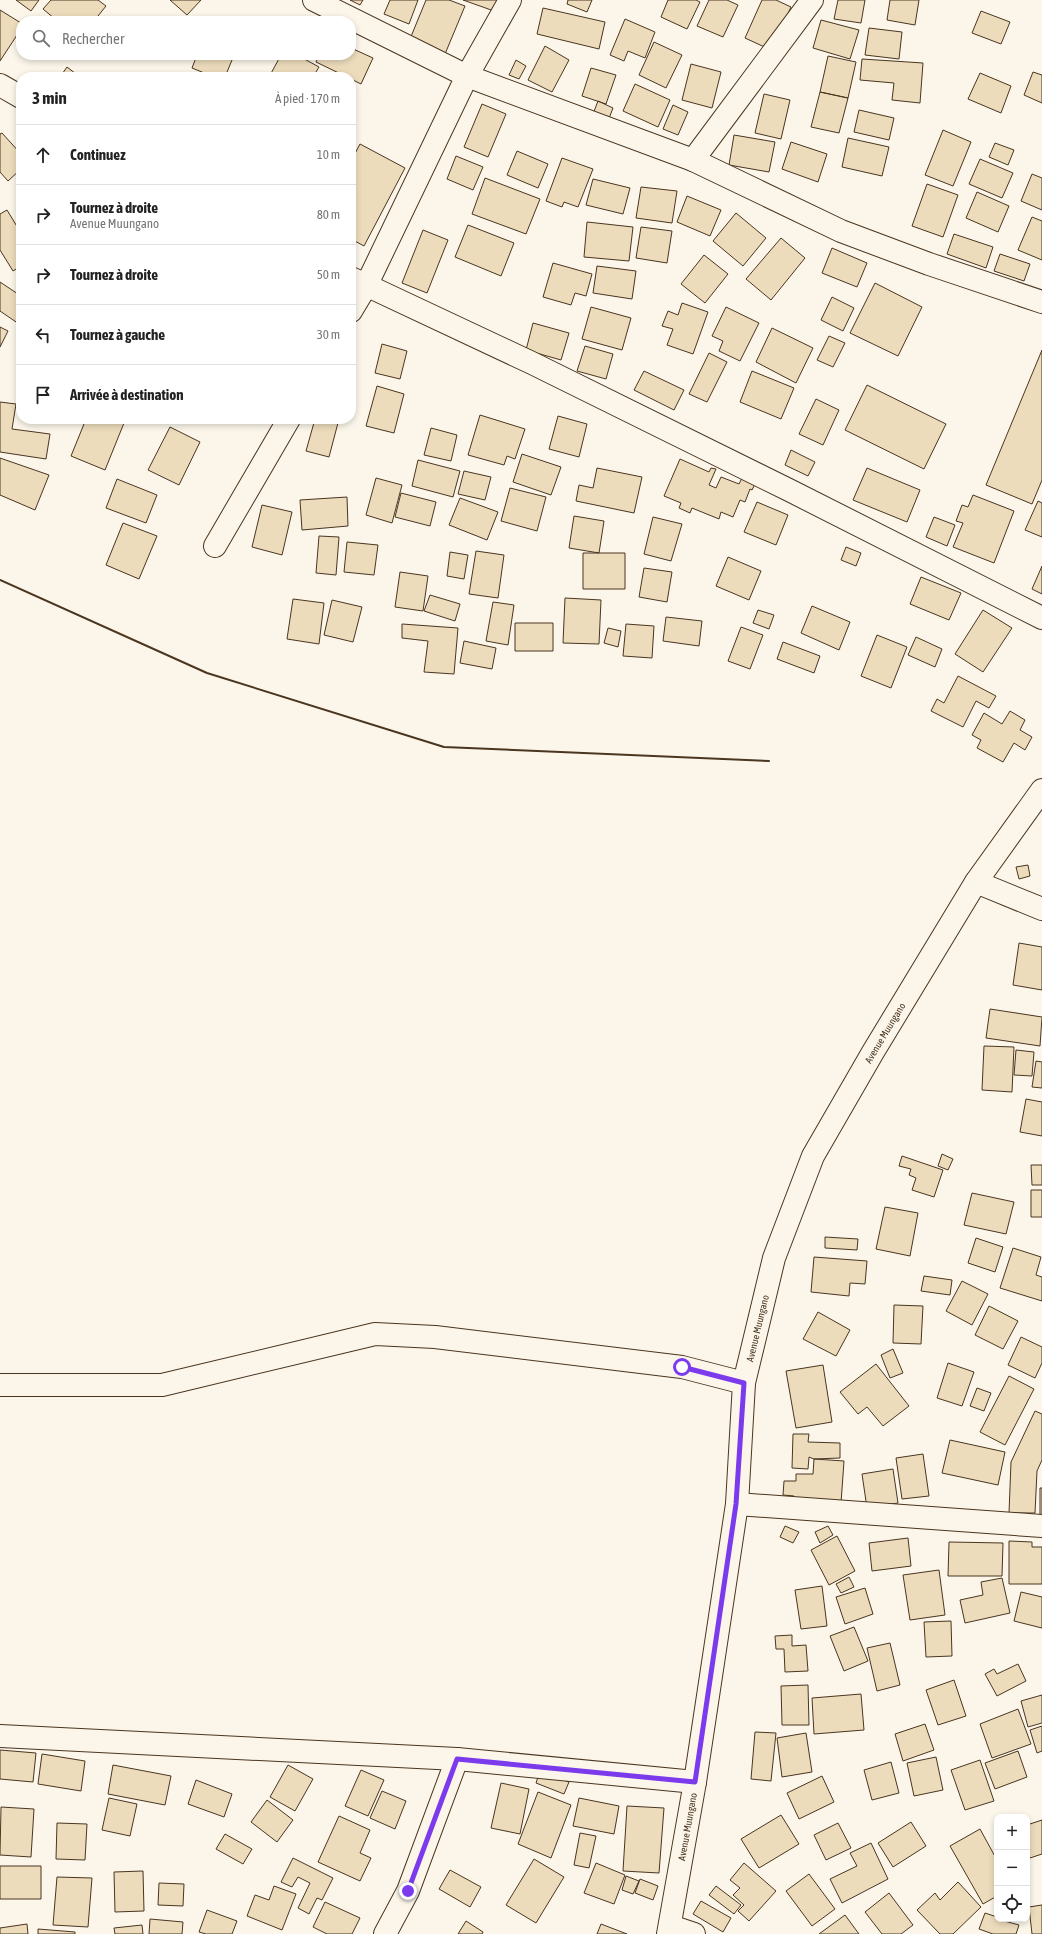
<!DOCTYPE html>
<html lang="fr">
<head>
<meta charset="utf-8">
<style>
  :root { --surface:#fff; --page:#f6f6f6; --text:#222; --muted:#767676; --line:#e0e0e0 }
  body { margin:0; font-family:"Asap Condensed",sans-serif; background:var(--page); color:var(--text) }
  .controls { position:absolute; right:12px; bottom:12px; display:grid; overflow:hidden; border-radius:8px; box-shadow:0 2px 6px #0003 }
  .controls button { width:36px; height:36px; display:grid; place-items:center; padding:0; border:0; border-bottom:1px solid var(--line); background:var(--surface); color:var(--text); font:20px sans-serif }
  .stop { position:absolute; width:12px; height:12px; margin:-9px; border:3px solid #7c3aed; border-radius:50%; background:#fff }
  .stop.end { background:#7c3aed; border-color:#fff; box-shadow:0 1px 4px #0008 }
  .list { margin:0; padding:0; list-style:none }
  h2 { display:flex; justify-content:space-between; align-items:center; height:52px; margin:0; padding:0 16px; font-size:17px }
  h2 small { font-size:13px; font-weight:400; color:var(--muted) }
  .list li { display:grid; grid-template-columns:26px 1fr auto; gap:12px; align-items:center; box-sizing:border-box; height:60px; padding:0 16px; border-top:1px solid var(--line) }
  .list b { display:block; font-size:15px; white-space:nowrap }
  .list p { margin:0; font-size:13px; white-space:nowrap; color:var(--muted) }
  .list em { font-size:13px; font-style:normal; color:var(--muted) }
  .icon { flex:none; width:22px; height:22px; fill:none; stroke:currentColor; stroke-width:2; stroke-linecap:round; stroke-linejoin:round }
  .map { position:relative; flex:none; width:1042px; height:1934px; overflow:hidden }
  .search { position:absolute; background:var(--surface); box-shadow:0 2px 6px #0003; left:16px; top:16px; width:340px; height:44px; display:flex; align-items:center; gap:10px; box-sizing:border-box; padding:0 14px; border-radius:16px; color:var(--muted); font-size:15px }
  .panel { position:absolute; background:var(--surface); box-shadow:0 2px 6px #0003; left:16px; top:72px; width:340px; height:352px; border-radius:16px }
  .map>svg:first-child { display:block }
  .building { fill:#ecdcbc; stroke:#4a3520 }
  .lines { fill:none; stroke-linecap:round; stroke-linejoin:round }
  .minor-casing { stroke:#4a3520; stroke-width:24 }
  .minor { stroke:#fbf6e9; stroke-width:22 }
  .wall { stroke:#4a3520; stroke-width:2 }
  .route { stroke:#7c3aed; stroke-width:5 }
  .labels { text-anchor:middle; stroke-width:3; stroke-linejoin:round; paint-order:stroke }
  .street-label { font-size:10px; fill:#4a3520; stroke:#fbf6e9 }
</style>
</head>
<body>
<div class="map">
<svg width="1042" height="1934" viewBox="0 0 1042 1934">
  <rect width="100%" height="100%" fill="#fbf6e9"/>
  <path class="building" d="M16,0h23l-8,11z
    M51,0h47l8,6 -12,15h-40l1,-2 -12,-10z
    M170,0h31l-14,15z
    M350,0h13l-3,5z
    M390,0h28l-9,24 -25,-10z
    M426,0h23l16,6 -20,48 -35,-15z
    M463,0h35l-4,11z
    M568,0h24l-5,12 -20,-8z
    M668,0h28l4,2 -13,27 -26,-12z
    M709,0h18l11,5 -15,32 -26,-11z
    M762,0h14l15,7 -20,43 -26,-12z
    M838,0h27l-4,23 -27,-4z
    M890,0h29l-4,25 -28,-5z
    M543,8l62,14 -6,27 -62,-15z
    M0,10l21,13v6l-21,32z
    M981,11l29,11 -9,22 -29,-11z
    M625,19l30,13 -10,26 -17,-7 -4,10 -14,-6z
    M821,20l38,10 -9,29 -37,-11z
    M869,28l33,4 -3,27 -34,-4z
    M654,42l28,13 -16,33 -27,-13z
    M545,46l24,14 -17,32 -24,-12z
    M351,48l22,10 -12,26 -10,-5v-2h-4l-31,-15 3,-7h32z
    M197,55h23l12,5 -7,17h-11l-22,-9z
    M281,55h16l22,12 -6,10h-44z
    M828,56l28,6 -8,36 -28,-6z
    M862,59l61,4 -3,40 -28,-3 2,-17 -34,-3z
    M516,60l10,6 -7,13 -10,-4z
    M691,64l30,8 -9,36 -30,-8z
    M67,67l13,10h-20z
    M591,68l25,7 -10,29 -24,-8z
    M1033,72l9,3v28l-18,-8z
    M980,73l31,13 -10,27 -33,-14z
    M635,84l35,16 -12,27 -35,-16z
    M820,92l28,6 -9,35 -28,-6z
    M764,94l26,6 -9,39 -26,-6z
    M598,101l15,7 -5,13 -15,-7z
    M482,104l24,10 -18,43 -24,-10z
    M673,105l15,7 -10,23 -15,-6z
    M859,110l35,8 -5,22 -35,-8z
    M943,130l28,12 -18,44 -28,-11z
    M2,133l19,21v15l-13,12 -8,-9v-38z
    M734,135l41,7 -6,30 -40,-7z
    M848,138l41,9 -7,29 -40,-9z
    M791,142l36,12 -9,28 -36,-13z
    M995,143l19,7 -6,15 -19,-8z
    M360,144l45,24 -41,78 -13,-7v-78z
    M517,151l31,13 -10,24 -31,-13z
    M456,156l27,11 -10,23 -26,-11z
    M562,158l31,11 -15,38 -14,-5 -2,5 -16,-6z
    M980,159l33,14 -11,25 -33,-14z
    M1032,174l10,4v32l-21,-9z
    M485,178l55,21 -14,35 -54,-20z
    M593,179l37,9 -7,26 -37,-9z
    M927,184l31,11 -15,42 -31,-11z
    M641,187l36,4 -5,32 -36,-5z
    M977,192l32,14 -11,26 -32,-14z
    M687,196l34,14 -11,26 -33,-14z
    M7,210l14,23v33l-8,5 -13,-21v-36z
    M736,213l30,25 -23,28 -30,-25z
    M1032,217l10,4v39l-24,-10z
    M587,222l46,5 -4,34 -45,-4z
    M468,225l46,18 -13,33 -46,-19z
    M641,227l31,4 -5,32 -31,-5z
    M423,230l25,10 -21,53 -25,-10z
    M954,234l39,13 -7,21 -39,-14z
    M781,238l24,20 -34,42 -25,-21z
    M832,248l35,15 -10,24 -35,-14z
    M1000,254l30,10 -6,17 -30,-10z
    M704,255l24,19 -23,29 -24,-19z
    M553,263l39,11 -6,22 -11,-3 -4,12 -28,-8z
    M597,266l39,5 -4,28 -39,-6z
    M0,282l21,14v25l-2,3 -19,-13z
    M875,283l47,24 -24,49 -48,-23z
    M832,297l22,11 -11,23 -22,-11z
    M682,303l26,9 -15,42 -26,-9 6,-16 -11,-3 6,-15 10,4z
    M591,307l40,11 -9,32 -40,-11z
    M726,307l33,16 -19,38 -21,-10 4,-10 -11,-5z
    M533,323l36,10 -8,27 -35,-10z
    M0,327l8,4 -8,16z
    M772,328l41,20 -17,35 -40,-21z
    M829,336l16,7 -12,24 -16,-7z
    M382,344l25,7 -7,28 -25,-6z
    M585,346l28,8 -7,25 -29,-8z
    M1042,350v130l-10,24 -46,-19z
    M709,353l18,9 -20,40 -18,-8z
    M644,371l40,19 -10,20 -40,-20z
    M752,371l42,17 -13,31 -41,-17z
    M867,385l79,39 -22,45 -79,-39z
    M377,386l27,8 -10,39 -28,-7z
    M816,399l23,11 -16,35 -24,-11z
    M0,402l16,2 -4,25 38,5 -4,25 -46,-7z
    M480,415l45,14 -10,30 -8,-3 -3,9 -36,-10z
    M558,416l29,8 -8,33 -30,-8z
    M86,419h28l10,4 -19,47 -34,-14z
    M315,419h24l-10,38 -23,-6z
    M170,427l30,15 -21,43 -31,-15z
    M431,428l26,7 -6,26 -27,-6z
    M791,450l24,12 -7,14 -23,-11z
    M522,454l39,13 -10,28 -38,-13z
    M0,458l49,17 -14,35 -35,-15z
    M680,459l29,13 2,-4 5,1 -7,16 7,3 5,-11 18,7 3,-6 13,6 -3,6 -2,-1 -5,13 -5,-2 -7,17 -12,-5 -2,7 -27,-11 -2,5 -11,-5 2,-5 -17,-7z
    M418,460l42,11 -7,26 -41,-11z
    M597,468l45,9 -8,36 -58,-12 3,-16 14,3z
    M867,468l53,22 -13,32 -54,-22z
    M464,471l27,6 -6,23 -27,-6z
    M376,478l26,7 -10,38 -26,-8z
    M117,479l40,16 -11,28 -40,-15z
    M510,488l36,9 -9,34 -36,-10z
    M401,493l35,9 -6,24 -35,-9z
    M973,495l41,16 -20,52 -41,-16 10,-24 -7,-2 6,-16 6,2z
    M347,497l1,29 -46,4 -2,-30z
    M460,498l38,14 -11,28 -38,-15z
    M1038,501l4,2v34l-17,-7z
    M757,502l31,13 -12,30 -32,-13z
    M262,505l30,7 -10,43 -30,-8z
    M574,516l30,5 -5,32 -30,-5z
    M653,517l29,7 -11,37 -27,-7z
    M934,517l21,8 -8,21 -21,-9z
    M123,523l34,13 -18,43 -33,-14z
    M319,536l20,1 -3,38 -20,-2z
    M347,542l31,3 -4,30 -30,-3z
    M846,547l15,6 -5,13 -15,-6z
    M476,551l28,4 -6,43 -29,-4z
    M450,552l18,3 -4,24 -17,-3z
    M583,553h42v36h-42z
    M728,557l33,14 -12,29 -33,-14z
    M1042,566v28l-10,-5z
    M644,568l28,4 -5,30 -28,-5z
    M400,572l28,4 -5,35 -28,-4z
    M921,577l40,16 -12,27 -39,-16z
    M430,595l30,9 -5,17 -31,-10z
    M565,598l36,2 -2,44 -36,-1z
    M293,599l31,4 -5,41 -32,-5z
    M332,600l30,7 -9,35 -29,-7z
    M493,602l21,3 -6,40 -22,-4z
    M812,606l38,16 -11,28 -38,-17z
    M758,610l16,5 -5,14 -16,-6z
    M983,610l29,18 -29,44 -28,-18z
    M666,617l36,4 -3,25 -36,-5z
    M515,623h38v28h-38z
    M402,624l56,4 -4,46 -30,-2 4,-31 -26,-3z
    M626,624l28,2 -2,32 -29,-2z
    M741,627l22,8 -13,34 -22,-8z
    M608,628l13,3 -3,16 -14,-4z
    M877,635l30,12 -16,41 -30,-12z
    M916,637l26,12 -7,18 -27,-12z
    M464,641l32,7 -4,21 -32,-6z
    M783,642l37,14 -6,17 -37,-14z
    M958,676l38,20 -7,12 -13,-7 -13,26 -32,-16 6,-12 7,4z
    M1010,711l15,9 -5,10 12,7 -7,13 -11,-7 -11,19 -26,-14 4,-8 -9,-5 12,-22 18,11z
    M1028,865l2,11 -11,3 -3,-12z
    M1019,943l23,4v43l-29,-5z
    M990,1009l52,8 -2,29 -54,-8z
    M984,1046l30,1 -2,45 -30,-2z
    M1016,1050l18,2 -2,24 -18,-1z
    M1036,1061l6,1v26l-10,-1z
    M1026,1099l16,3v34l-22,-4z
    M942,1154l11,5 -5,11 -10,-4z
    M902,1156l41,14 -9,27 -22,-7 4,-12 -7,-3 2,-6 -12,-3z
    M1031,1165h11v20h-10z
    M1031,1190h11v27h-11z
    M972,1193l42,9 -8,32 -42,-9z
    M885,1207l33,6 -8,43 -34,-7z
    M825,1237l33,2 -1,11 -32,-2z
    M976,1238l27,9 -8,25 -27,-9z
    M1013,1248l28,9 -5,18 6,2v24l-42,-13z
    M814,1257l53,4 -2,23 -15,-1 -1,13 -38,-4z
    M924,1276l28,4 -2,15 -29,-4z
    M962,1281l26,13 -16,31 -26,-14z
    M894,1305l29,1 -2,38 -28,-1z
    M989,1306l29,15 -15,28 -28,-14z
    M818,1312l32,18 -14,26 -33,-17z
    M1021,1337l21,10v16l-7,15 -27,-13z
    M893,1349l10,24 -13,5 -9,-23z
    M948,1363l26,9 -12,34 -25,-8z
    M876,1364l33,42 -26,20 -16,-19 -9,7 -18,-22z
    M823,1365l9,57 -36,6 -10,-57z
    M1009,1376l25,13 -29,56 -25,-13z
    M977,1388l14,5 -7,18 -14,-5z
    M1035,1411l7,3v46l-5,11 -2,42h-26l2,-51z
    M793,1434h16l-1,8 32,1v15l-26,1 -5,-2 -1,12 -16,-1z
    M950,1440l55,12 -7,33 -56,-12z
    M923,1454l6,42 -27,3 -6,-41z
    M814,1459l30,2 -3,42 -48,-4 1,-3 -11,-1 1,-14h12v-7h17z
    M893,1469l5,34 -31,5 -5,-34z
    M1040,1488h2v27h-2z
    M785,1526l14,6 -6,11 -13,-6z
    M828,1526l5,9 -13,8 -5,-11z
    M837,1536l18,35 -26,14 -18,-35z
    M908,1538l3,28 -39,5 -3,-28z
    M1009,1541l23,1v5h10v37h-33z
    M949,1542l54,1 -1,33h-54z
    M939,1570l6,45 -35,5 -7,-45z
    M849,1577l5,10 -13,6 -5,-9z
    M1002,1578l8,35 -45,10 -5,-23 23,-5 -2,-13z
    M822,1586l5,40 -26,3 -6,-39z
    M865,1588l8,26 -28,10 -9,-27z
    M1021,1592l21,5v31l-28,-7z
    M951,1621l1,35 -26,1 -2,-35z
    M854,1627l14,34 -24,10 -14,-35z
    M792,1635v11l14,-1 2,26 -23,1 -1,-23h-8l-1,-13z
    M890,1643l10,42 -23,6 -10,-43z
    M1018,1664l8,17 -29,15 -12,-22 9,-5 3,5z
    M954,1680l12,36 -28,9 -12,-35z
    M808,1685l1,40h-27l-1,-39z
    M861,1694l3,36 -50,4 -2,-36z
    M1042,1695v28l-14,4 -7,-26z
    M1018,1709l13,35 -39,14 -12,-34z
    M925,1724l9,26 -31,11 -8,-27z
    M1042,1726v25l-5,2 -7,-23z
    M755,1732l21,1 -5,48 -20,-2z
    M806,1733l6,39 -30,5 -5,-39z
    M0,1750l36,3 -3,29 -33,-3z
    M1018,1751l9,26 -32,12 -10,-26z
    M42,1754l43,7 -4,30 -43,-7z
    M936,1757l7,33 -29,6 -7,-33z
    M980,1760l14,41 -29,9 -14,-40z
    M891,1762l8,31 -27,7 -8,-30z
    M113,1765l58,11 -6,29 -57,-11z
    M288,1765l25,14 -18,32 -25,-14z
    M361,1770l23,10 -16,36 -23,-10z
    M540,1771l29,11 -5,12 -28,-11z
    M822,1776l12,26 -35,17 -12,-26z
    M196,1780l36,14 -8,23 -36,-13z
    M501,1783l28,6 -9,45 -29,-6z
    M382,1791l24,10 -11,28 -25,-11z
    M538,1792l33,13 -20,53 -33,-14z
    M109,1798l28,6 -7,32 -28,-6z
    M579,1798l40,8 -5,28 -41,-8z
    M267,1800l26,20 -16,22 -26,-20z
    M627,1806l37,2 -5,65 -36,-2z
    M1,1807l33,2 -3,48 -31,-2z
    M781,1815l18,29 -40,24 -18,-29z
    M339,1816l31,14 -10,23 11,5 -11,23 -42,-19z
    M1042,1820v34l-15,5v-34z
    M911,1822l15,24 -33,21 -15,-24z
    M57,1823l30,1 -2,36 -29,-1z
    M838,1823l13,25 -25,12 -12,-25z
    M980,1829l17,31v36l-14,8 -33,-58z
    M580,1833l16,3 -7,32 -15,-3z
    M225,1834l27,15 -9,15 -27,-15z
    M871,1843l17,36 -46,24 -12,-24 27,-13 -7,-13z
    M293,1858l40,20 -11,22 -5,-2 -8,16 -11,-6 12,-25 -12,-6 -6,10 -11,-5z
    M534,1859l30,18 -28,46 -30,-18z
    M596,1863l29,12 -11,29 -30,-11z
    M744,1863l32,28 -27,30 -11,-10 6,-6 -11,-10 7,-7 -10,-8z
    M0,1866h41v33h-41z
    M450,1870l31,17 -11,20 -31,-18z
    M143,1871l1,40 -29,1 -1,-40z
    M809,1874l26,35 -23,17 -26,-35z
    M626,1876l13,5 -6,13 -11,-4z
    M57,1877l35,1 -4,49 -35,-2z
    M640,1879l18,7 -5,14 -18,-7z
    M958,1882l23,25 -28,27h-13l-23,-24 18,-17 5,7z
    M159,1883l25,1 -1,22 -25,-1z
    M274,1886l22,8 -14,36 -35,-14 8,-21 14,5z
    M716,1886l25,19 -7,9 -25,-19z
    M889,1893l24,32 -12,9h-19l-17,-22z
    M701,1901l30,17 -8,14 -30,-18z
    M325,1902l35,16 -8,16h-25l-14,-7z
    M1042,1905v29h-10l-3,-27z
    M207,1910l30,11 -5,13h-26l-7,-2z
    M985,1913l12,4v2l22,6 -3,9h-23l-14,-5z
    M845,1915l14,19h-40z
    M150,1919l33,3 -1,12h-33z
    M466,1921l17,11 -1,2h-24z
    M27,1924l1,10h-28v-6z
    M601,1924l26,10h-30z
    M142,1925l1,9h-28l-1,-6z
    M38,1929l37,3v2h-37z"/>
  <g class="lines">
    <defs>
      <g id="minor">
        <path d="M314,0l153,76 226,84 148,71 88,33 113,38"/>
        <path d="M0,85l21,12"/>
        <path d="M693,160l119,-160"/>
        <path d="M351,278l181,85 257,127 253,128"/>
        <path d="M351,311l15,-25 101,-210 43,-76"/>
        <path d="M215,546l74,-127"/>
        <path d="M976,882l66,27"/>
        <path d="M0,1385h162l213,-51 60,3 247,30 62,16"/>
        <path d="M737,1504l305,22"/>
        <path d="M0,1736l457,23 238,23"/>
        <path d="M670,1926l24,8"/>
        <path d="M385,1934l23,-43 49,-132"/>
        <path id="s1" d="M668,1934l27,-152 42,-278 7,-121 30,-125 39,-102 60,-104 103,-170 66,-92"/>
      </g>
    </defs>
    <use href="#minor" class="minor-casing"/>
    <use href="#minor" class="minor"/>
    <path class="wall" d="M0,580l207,93 237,74 325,14"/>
  </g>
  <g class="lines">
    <path class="route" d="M408,1891l49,-132 238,23 41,-278 8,-121 -62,-16"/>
  </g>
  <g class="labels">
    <g class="street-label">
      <text dy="4" stroke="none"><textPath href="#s1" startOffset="937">Avenue Muungano</textPath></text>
      <text dy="4" stroke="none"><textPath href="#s1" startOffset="613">Avenue Muungano</textPath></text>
      <text dy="4" stroke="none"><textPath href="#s1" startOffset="109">Avenue Muungano</textPath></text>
    </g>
  </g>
</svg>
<div class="controls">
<button>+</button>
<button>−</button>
<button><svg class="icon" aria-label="locate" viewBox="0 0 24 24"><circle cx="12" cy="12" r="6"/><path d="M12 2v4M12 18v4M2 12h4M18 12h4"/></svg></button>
</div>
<div class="stop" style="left:682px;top:1367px"></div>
<div class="stop end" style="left:408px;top:1891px"></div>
<div class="search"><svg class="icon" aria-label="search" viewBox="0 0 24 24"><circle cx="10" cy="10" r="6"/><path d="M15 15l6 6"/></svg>Rechercher</div>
<section class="panel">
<h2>3 min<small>À pied · 170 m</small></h2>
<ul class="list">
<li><svg class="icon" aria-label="ahead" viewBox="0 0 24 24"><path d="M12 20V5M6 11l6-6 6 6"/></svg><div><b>Continuez</b></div><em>10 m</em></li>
<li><svg class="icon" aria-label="right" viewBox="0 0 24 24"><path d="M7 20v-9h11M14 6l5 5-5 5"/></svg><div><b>Tournez à droite</b><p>Avenue Muungano</p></div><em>80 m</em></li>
<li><svg class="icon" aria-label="right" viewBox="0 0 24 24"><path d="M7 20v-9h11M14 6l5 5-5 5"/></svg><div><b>Tournez à droite</b></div><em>50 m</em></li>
<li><svg class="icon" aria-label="left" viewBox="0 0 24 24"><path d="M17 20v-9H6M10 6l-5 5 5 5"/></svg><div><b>Tournez à gauche</b></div><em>30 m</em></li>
<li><svg class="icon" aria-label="arrive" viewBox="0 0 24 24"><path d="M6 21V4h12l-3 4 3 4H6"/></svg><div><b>Arrivée à destination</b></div></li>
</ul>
</section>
</div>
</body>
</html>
